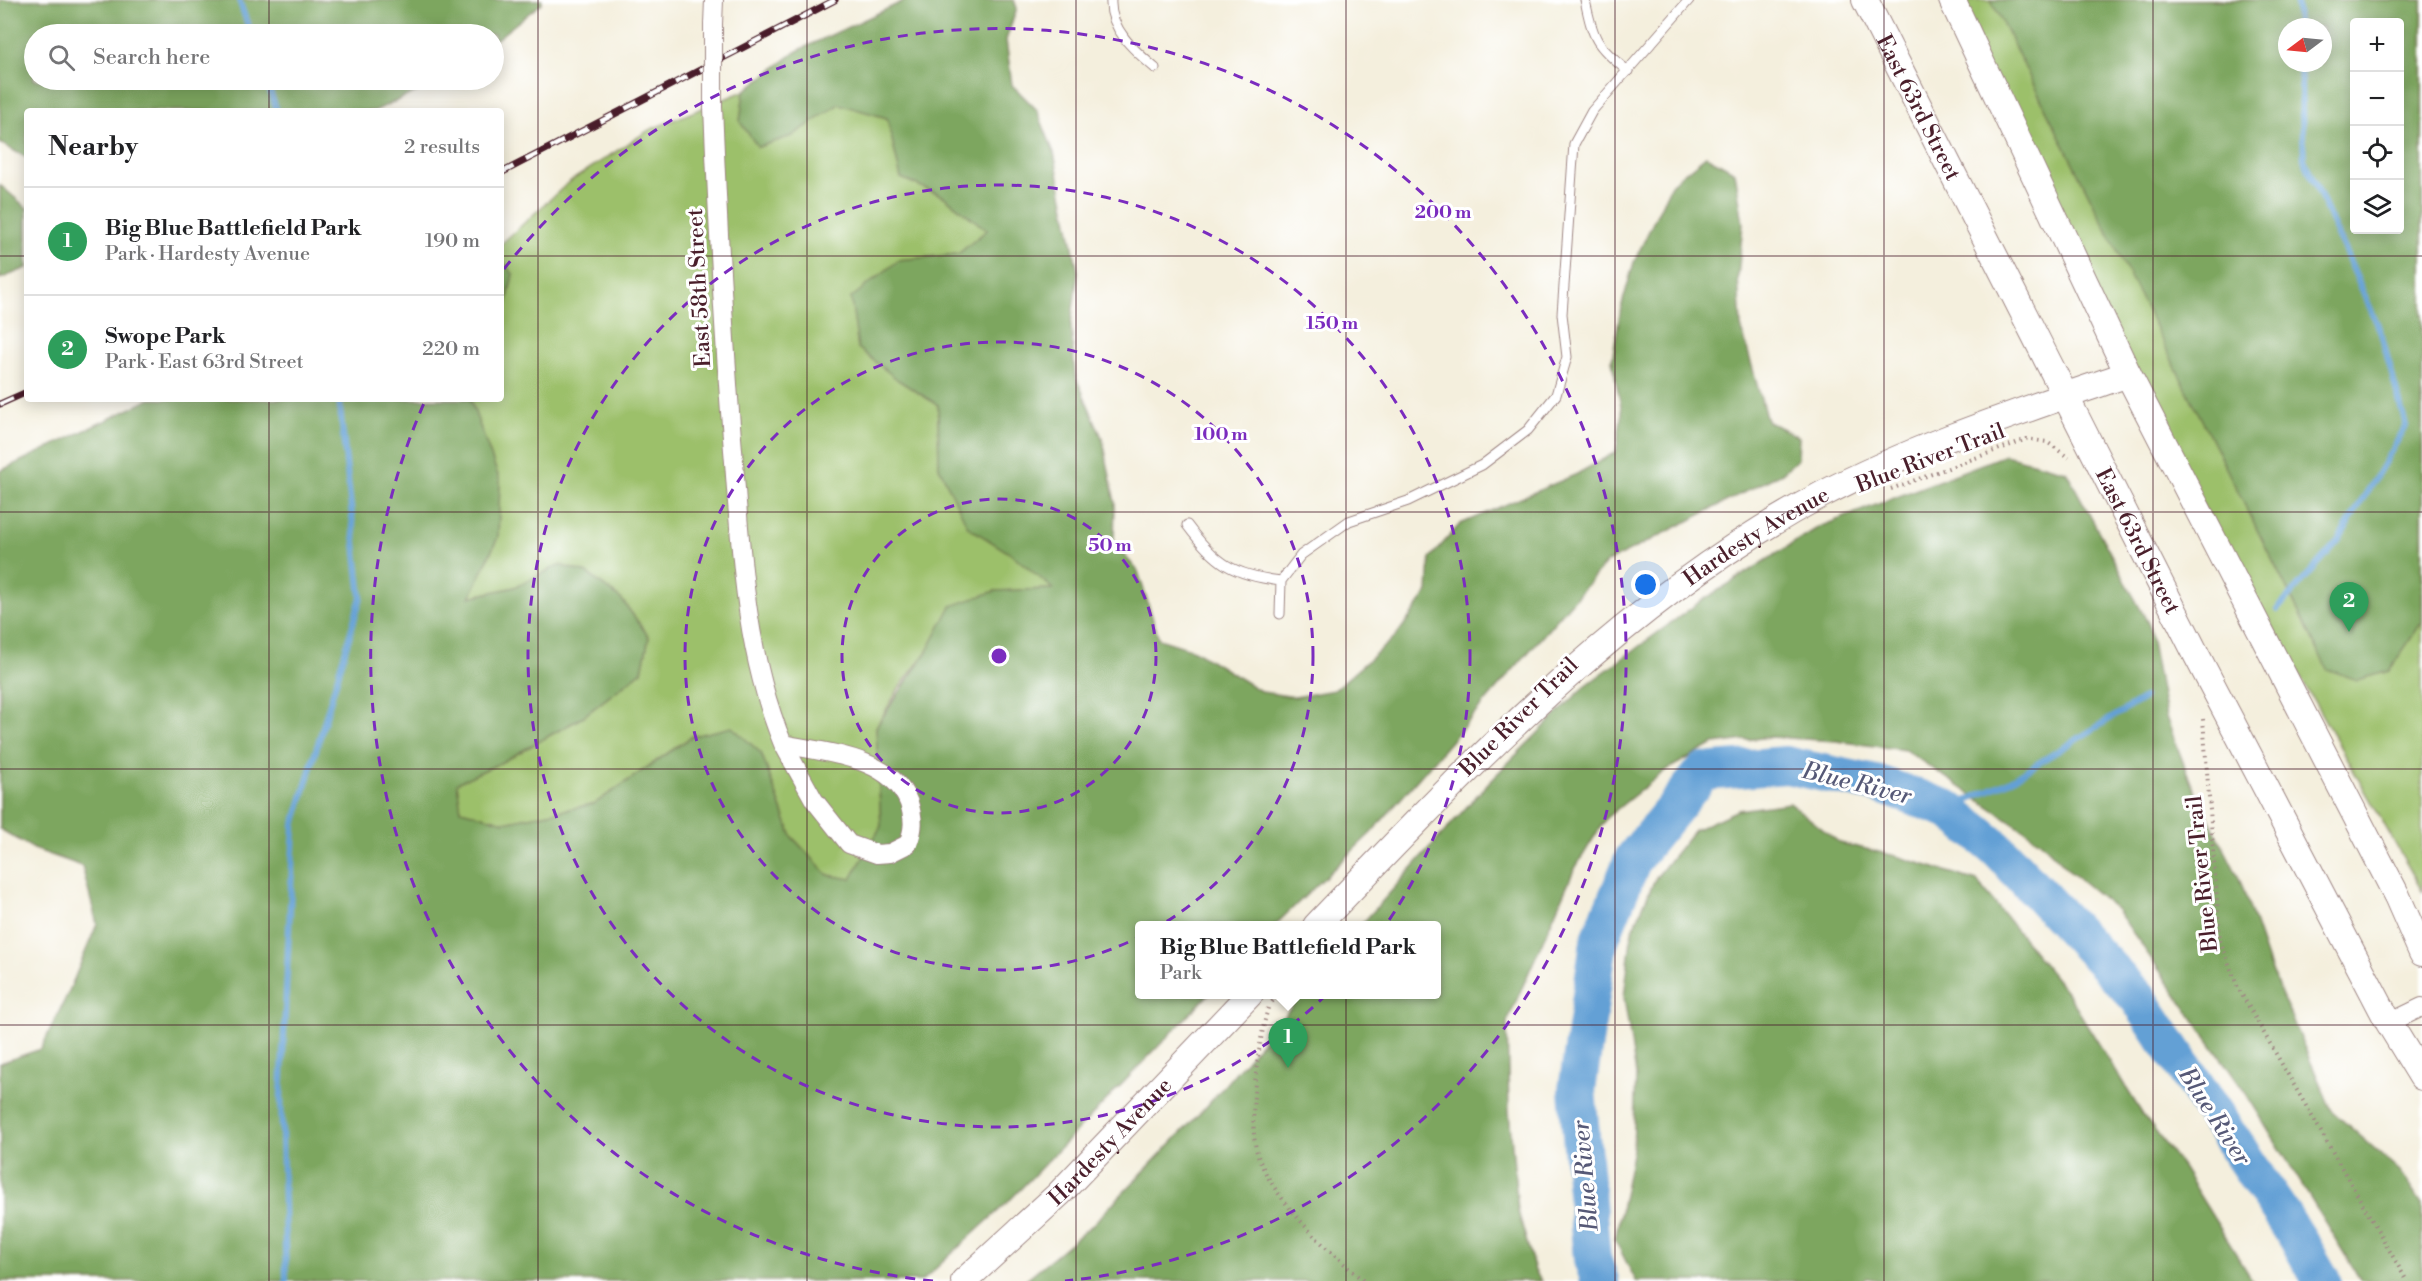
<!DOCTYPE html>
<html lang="en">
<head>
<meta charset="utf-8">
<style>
  :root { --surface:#fff; --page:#f6f6f6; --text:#202124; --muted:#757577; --line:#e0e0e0; --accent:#d1495b }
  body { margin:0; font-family:"Libre Bodoni",serif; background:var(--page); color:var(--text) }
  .controls { position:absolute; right:18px; top:18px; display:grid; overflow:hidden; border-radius:6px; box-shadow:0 3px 15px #0003 }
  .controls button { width:54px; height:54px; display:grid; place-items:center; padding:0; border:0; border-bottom:2px solid var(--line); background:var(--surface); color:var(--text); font:30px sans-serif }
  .compass { position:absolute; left:2278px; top:18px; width:54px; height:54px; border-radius:50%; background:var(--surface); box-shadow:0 3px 15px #0003; rotate:254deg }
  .you { position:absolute; left:1646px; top:585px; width:21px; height:21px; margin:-15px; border:4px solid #fff; border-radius:50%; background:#1a73e8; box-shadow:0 0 0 9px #1a73e833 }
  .badge { display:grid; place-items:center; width:39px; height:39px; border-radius:50%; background:var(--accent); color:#fff; font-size:20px; font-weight:700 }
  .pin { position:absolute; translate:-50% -50px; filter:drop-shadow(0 2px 3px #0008) }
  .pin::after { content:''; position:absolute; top:32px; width:21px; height:18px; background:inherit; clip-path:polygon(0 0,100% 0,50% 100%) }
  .popup { position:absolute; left:1135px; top:921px; width:306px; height:78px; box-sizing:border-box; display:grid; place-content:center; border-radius:6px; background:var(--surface); filter:drop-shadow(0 2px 4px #0005); font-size:20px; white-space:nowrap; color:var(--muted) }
  .popup b { font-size:22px; color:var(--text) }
  .popup::after { content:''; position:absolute; left:50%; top:100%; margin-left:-12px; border:12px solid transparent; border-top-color:var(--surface) }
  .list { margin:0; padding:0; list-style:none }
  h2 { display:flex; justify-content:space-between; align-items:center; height:78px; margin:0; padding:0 24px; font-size:26px }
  h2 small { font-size:20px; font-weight:400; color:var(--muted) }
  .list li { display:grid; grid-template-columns:39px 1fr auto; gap:18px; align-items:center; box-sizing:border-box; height:108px; padding:0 24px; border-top:2px solid var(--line) }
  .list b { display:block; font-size:22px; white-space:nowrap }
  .list p { margin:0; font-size:20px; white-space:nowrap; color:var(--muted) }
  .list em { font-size:20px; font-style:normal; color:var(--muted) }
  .icon { flex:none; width:33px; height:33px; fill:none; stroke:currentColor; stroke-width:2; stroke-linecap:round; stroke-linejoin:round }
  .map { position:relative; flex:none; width:2422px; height:1281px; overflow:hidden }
  .search { position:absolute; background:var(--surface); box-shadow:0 3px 15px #0003; left:24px; top:24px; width:480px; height:66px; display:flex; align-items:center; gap:15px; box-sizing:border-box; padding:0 21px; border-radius:33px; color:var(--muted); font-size:22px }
  .panel { position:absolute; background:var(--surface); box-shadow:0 3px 15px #0003; left:24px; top:108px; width:480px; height:294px; border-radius:6px }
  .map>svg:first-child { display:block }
  .green { fill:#9cc06a; stroke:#73704a; stroke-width:1.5; fill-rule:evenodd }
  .forest { fill:#7da65e; stroke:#646244; stroke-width:1.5; fill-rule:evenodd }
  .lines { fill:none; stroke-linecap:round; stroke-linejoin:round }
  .stream { stroke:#64a0d5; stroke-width:6 }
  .river { stroke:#64a0d5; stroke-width:38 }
  .lane-casing { stroke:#9f8784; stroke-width:11 }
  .street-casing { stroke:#9f8784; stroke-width:20 }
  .secondary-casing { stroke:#9f8784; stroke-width:28 }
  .path { stroke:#9f8784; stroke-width:4; stroke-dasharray:1.5 4.5; stroke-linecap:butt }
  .lane { stroke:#fff; stroke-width:9 }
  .street { stroke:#fff; stroke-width:18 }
  .secondary { stroke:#fff; stroke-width:26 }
  .rail-casing { stroke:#4a1f2b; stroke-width:7 }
  .rail { stroke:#fff; stroke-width:4.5; stroke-dasharray:14; stroke-linecap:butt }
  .street-bridge-casing { stroke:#9f8784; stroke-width:20; stroke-linecap:butt }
  .street-bridge { stroke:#fff; stroke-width:18 }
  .grid { fill:none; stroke:#4a1f2b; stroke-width:1.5; stroke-opacity:0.55 }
  .ring { fill:none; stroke:#7b2cbf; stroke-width:3; stroke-dasharray:10 8 }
  .labels { text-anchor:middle; stroke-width:6; stroke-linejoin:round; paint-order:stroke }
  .street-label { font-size:22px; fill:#4a1f2b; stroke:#fff }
  .water-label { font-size:24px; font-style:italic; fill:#565977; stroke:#fff }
  .centre { fill:#7b2cbf; stroke:#fff; stroke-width:3 }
  .ring-label { font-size:18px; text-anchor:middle; font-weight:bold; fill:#7b2cbf; stroke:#fff; stroke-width:6; stroke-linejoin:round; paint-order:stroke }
</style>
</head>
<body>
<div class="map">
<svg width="2422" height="1281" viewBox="0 0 2422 1281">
  <rect width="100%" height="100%" fill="#fff"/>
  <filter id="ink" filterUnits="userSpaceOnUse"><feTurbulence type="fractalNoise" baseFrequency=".0167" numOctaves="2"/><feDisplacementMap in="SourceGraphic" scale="12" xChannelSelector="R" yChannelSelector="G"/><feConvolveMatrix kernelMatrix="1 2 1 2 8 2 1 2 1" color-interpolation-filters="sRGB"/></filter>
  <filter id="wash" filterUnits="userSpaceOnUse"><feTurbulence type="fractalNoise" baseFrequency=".008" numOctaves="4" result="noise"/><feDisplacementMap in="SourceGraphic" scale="24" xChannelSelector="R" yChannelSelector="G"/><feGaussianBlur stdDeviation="1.35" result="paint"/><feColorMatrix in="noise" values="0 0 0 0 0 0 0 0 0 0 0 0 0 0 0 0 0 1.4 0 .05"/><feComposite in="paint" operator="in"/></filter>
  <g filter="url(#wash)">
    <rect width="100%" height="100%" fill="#f4efdd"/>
    <path class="green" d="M1952,0h470v891l-294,-517zM2354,22h46v208h-46zM2287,27h36v36h-36z
      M744,91l-4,31 52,14 47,-32 48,14 14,60 42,18 44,34 -29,24 -59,6 -1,120 40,25 1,62 75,89 40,33 -59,2 -68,60 -28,37 -23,39 5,99 -30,53 -23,-4 -36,-38 -31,-84 -69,-17 -98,68 -90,18 -43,-12 -5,-27 46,-21 79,-44 61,-47 7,-34 -27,-37 -35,-27 -28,-8 -44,22 -45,10 28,-60 2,-56 -30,-82h31v-88l5,-4 7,-33 -12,-15v-15l68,-62 80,-52z"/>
    <path class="forest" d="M0,0h542v3l-48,38v-7h-460v46h409l-69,31h-347v47l-27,-15z
      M906,0h108l3,8 -11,32 6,45 25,25 17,43 24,119 -7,53 4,50 28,65 12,63 -1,40 24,28 21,68 35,11 68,42 33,5 39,-7 62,-54 32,-44 2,-34 30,-34 117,-50 39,-22 6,-40 -10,-52 9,-52 13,-46 38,-79 34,-27 29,16 8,51 -5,54 3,49 26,95 32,16 -1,22 -16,14 -176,90 -235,270 -96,92 -135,1v68l68,1 -199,206 -87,80h-922v-218l41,-14 28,-58 28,-67 -15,-58 -48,-17 -34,-20v-358l150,-72h320l30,82 -2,56 -28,60 45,-10 44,-22 28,8 35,27 27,37 -7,34 -61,47 -79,44 -45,21 4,27 43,12 90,-18 99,-68 39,-9 29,26 31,84 36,38 23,4 30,-53 -5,-99 51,-76 24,-45 44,-15 58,-2 -39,-33 -46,-29 -29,-60 -1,-62 -40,-25 -40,-32 -7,-50 48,-38 59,-6 29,-24 -44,-34 -42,-18 -14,-60 -48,-14 -47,32 -34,11 -18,-25 4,-31 53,-40z
      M1991,0h431v622l-33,49 -32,9 -30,-11zM2354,22h46v208h-46zM2287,27h36v36h-36z
      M0,185l27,23v60l-27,11z
      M501,259l12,15 -7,33 -5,4z
      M2005,455l61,16 83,154 17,92 25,66 49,97 30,88 62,143 68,60 22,33v77h-61l-114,-186 -130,-185 -45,-37 -32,-32 -135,-91 -69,-9 -66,-4 -56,7 -48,26 -60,48 -32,52 -67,152 2,89 9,100 17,60 7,10h-518l67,-55 115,-119 96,-112 134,-1v-68l-75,-1 127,-142 97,-97 113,-83 121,-76z
      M1790,803l50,40 56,13 81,25 91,113 75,121 37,49 73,117h-370l-17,-3 -3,3h-227l-21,-41 18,-91 3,-74 -12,-78 8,-66 23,-52 39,-49 44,-20z"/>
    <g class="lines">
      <path class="stream" d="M239,0l12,34
        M2297,0l1,27
        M266,80l11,31
        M2277,610l61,-69 68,-115 -26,-96 -76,-171 -4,-96
        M1948,809l61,-28 135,-83
        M286,1281l-5,-185 13,-271 67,-228 -22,-198"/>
      <path class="river" d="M1600,1281l-8,-22 -15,-169 22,-148 34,-83 70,-87 83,-7 95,20 67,24 49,40 141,149 160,241 24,42"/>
    </g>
  </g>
  <g filter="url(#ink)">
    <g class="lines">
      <defs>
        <path id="lane" d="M1111,0c-2,29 24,51 44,68
          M1585,0c8,39 11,46 43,71
          M1187,525c29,39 46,50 94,56
          M1280,614l1,-33 20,-26 48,-34 59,-20 74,-36 46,-35 28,-35 11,-38 -5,-43 12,-170 18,-33 97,-111"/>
        <path id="street" d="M713,24l1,-24
          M713,107c5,119 11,237 21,355 7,95 12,193 49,282
          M783,744c42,9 108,12 126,59 5,16 5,26 -1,41l-18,9 -13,1 -28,-10 -35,-44z
          M2389,1023l33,-16"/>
        <g id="secondary">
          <path id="s1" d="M1865,0l332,656 192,367 33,54"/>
          <path d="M1952,0l176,374 269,522 25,57"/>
          <path id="s2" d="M1316,926c154,-160 307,-326 505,-431 98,-51 204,-85 307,-121"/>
          <path id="s3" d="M964,1281l95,-87 191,-200"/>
        </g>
      </defs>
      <use href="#lane" class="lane-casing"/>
      <use href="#street" class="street-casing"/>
      <use href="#secondary" class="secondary-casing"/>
      <path class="path" d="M1891,489l136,-50 20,3 22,16
        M2203,719l17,221 18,48 169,293
        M1272,1002l6,-8
        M1268,1008c-10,35 -22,118 -9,151 19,46 68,91 105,122"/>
      <use href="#lane" class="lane"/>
      <use href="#street" class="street"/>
      <use href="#secondary" class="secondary"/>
      <defs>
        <path id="rail" d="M501,173l334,-173
          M0,404l27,-12"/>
      </defs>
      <use href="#rail" class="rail-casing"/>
      <use href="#rail" class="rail"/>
      <defs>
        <path id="street-bridge" d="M713,107v-83"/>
      </defs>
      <use href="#street-bridge" class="street-bridge-casing"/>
      <use href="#street-bridge" class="street-bridge"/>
    </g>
  </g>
  <path class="grid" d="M269,0v34M538,0v1281M807,0v1281M1076,0v1281M1346,0v1281M1615,0v1281M1884,0v1281M2153,0v1281M269,80v31M0,256h27M501,256h1921M269,399v882M0,512h2422M0,769h2422M0,1025h2422"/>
  <g class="ring">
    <circle cx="999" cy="656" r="157"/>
    <circle cx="999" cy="656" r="314"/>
    <circle cx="999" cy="656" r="471"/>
    <path d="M933 1281A628 628 0 0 1 425 401M504 269A628 628 0 1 1 1065 1281"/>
  </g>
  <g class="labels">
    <g class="street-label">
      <text dy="8" stroke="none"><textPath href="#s1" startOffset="120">East 63rd Street</textPath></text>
      <text transform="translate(698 288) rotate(-93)" y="8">East 58th Street</text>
      <text transform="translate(1930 457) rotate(-21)" y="8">Blue River Trail</text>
      <text dy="8" stroke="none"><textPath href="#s2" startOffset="590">Hardesty Avenue</textPath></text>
      <text dy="8" stroke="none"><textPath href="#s1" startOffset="606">East 63rd Street</textPath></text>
      <text transform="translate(1518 716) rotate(-45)" y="8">Blue River Trail</text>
      <text transform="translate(2201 874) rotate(-96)" y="8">Blue River Trail</text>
      <text dy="8" stroke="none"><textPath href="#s3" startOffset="202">Hardesty Avenue</textPath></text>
    </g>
    <g class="water-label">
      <text transform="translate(1857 783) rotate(14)" y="8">Blue River</text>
      <text transform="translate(2215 1116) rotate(57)" y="8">Blue River</text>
      <text transform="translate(1585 1176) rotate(-95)" y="8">Blue River</text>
    </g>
  </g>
  <circle cx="999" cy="656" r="9" class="centre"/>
  <g class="ring-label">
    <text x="1443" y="218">200 m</text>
    <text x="1332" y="329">150 m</text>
    <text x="1221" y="440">100 m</text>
    <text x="1110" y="551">50 m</text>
  </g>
</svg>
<div class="controls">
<button>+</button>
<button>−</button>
<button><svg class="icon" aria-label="locate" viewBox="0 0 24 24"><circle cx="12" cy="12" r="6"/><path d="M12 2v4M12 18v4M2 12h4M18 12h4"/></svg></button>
<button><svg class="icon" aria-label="layers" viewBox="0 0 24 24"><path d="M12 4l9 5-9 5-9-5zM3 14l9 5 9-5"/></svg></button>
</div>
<svg class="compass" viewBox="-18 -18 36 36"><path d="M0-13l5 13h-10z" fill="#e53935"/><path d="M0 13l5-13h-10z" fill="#757577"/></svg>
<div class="you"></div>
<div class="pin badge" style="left:1288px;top:1068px;background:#2e9e5b">1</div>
<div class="popup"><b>Big Blue Battlefield Park</b>Park</div>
<div class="pin badge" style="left:2349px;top:632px;background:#2e9e5b">2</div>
<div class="search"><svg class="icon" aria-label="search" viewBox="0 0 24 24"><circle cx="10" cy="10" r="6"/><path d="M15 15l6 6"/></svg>Search here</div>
<section class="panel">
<h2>Nearby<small>2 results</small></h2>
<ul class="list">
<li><span class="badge" style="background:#2e9e5b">1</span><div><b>Big Blue Battlefield Park</b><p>Park · Hardesty Avenue</p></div><em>190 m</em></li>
<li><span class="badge" style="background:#2e9e5b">2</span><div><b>Swope Park</b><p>Park · East 63rd Street</p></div><em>220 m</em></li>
</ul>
</section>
</div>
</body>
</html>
